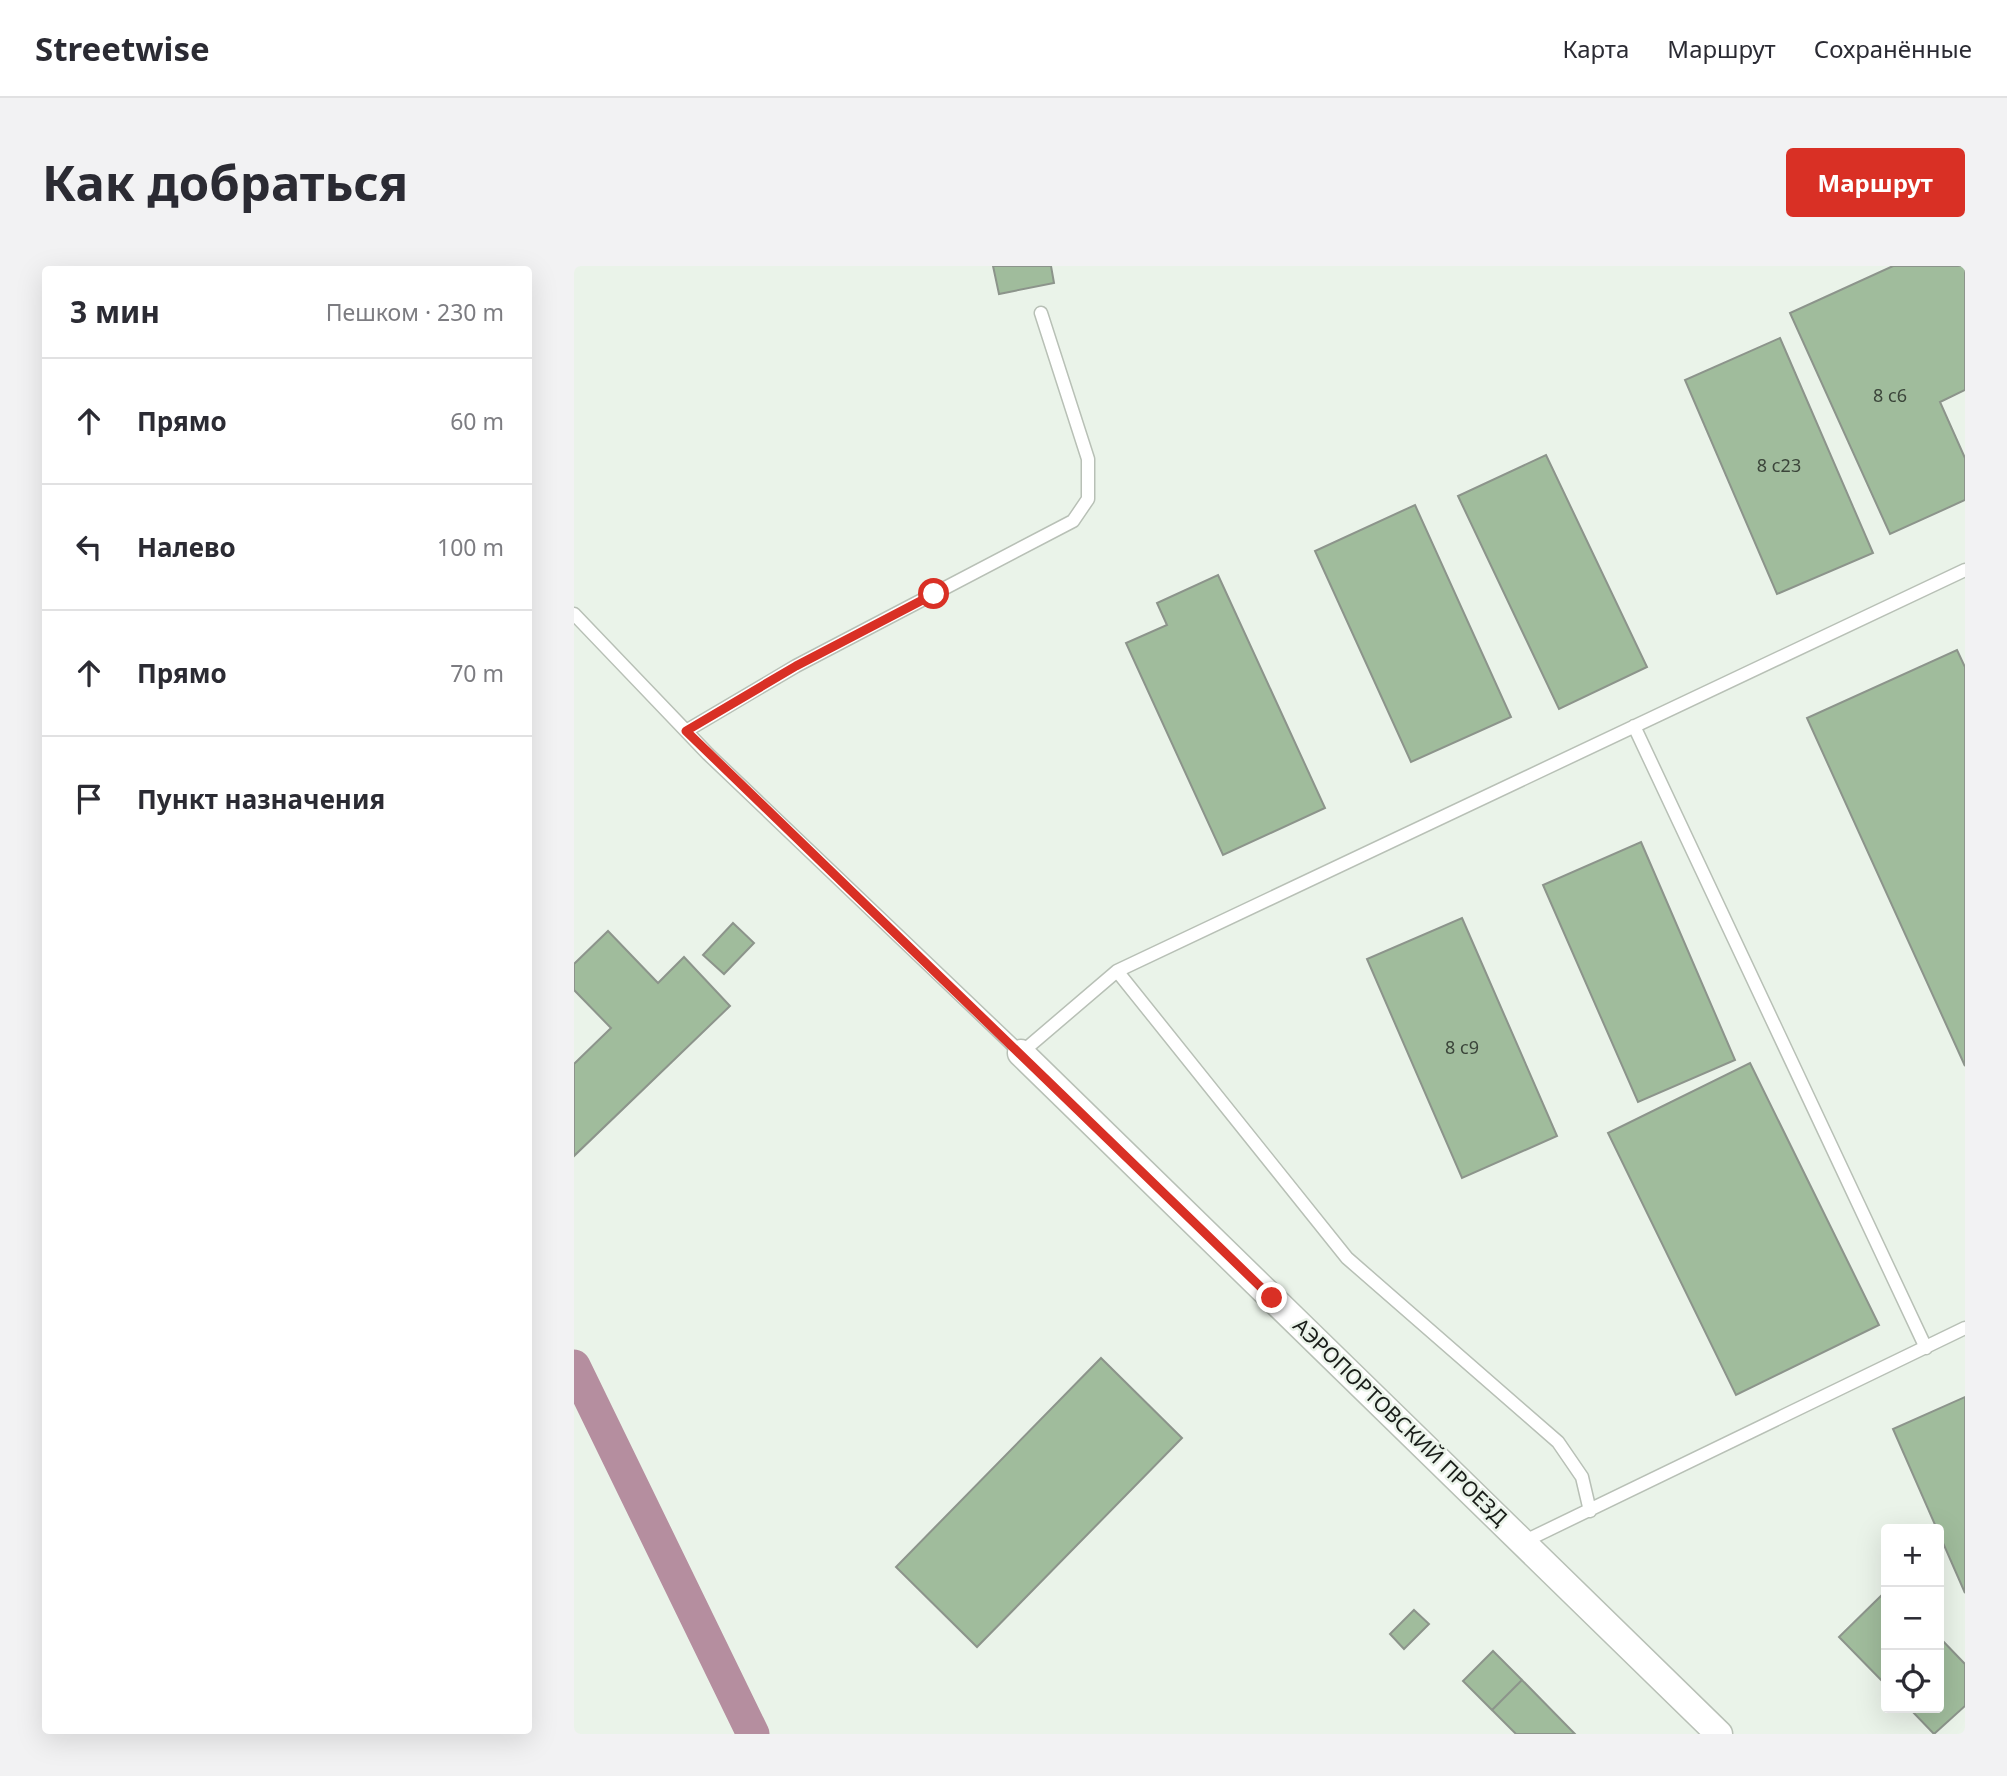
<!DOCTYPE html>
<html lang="ru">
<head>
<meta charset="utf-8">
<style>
  :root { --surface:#fff; --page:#f2f2f3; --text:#2b2b33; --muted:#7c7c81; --line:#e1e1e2; --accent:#d93025 }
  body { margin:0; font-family:"Noto Sans",sans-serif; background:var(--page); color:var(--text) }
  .controls { position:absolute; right:21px; bottom:21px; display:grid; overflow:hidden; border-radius:7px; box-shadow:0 7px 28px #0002 }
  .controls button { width:63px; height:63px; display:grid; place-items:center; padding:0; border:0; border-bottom:2px solid var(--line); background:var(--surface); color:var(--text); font:35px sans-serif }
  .stop { position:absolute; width:21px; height:21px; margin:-16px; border:5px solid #d93025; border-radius:50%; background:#fff }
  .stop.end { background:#d93025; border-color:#fff; box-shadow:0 2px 7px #0008 }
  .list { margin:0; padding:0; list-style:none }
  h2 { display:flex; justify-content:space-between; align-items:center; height:91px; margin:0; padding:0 28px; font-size:30px }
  h2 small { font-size:23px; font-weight:400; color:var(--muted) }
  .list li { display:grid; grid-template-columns:46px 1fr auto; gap:21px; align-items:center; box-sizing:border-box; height:126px; padding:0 28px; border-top:2px solid var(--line) }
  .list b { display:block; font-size:26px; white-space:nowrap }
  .list em { font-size:23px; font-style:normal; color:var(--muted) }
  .icon { flex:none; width:38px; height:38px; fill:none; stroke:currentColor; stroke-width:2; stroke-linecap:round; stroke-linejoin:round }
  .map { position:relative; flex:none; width:1391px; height:1468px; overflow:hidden; border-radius:7px }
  header { display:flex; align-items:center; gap:42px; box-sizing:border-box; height:98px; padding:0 35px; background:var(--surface); border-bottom:2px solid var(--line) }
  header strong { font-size:33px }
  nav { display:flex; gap:38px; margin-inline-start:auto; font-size:24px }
  .intro { display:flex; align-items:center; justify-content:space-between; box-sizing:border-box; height:168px; padding:0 42px }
  h1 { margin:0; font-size:49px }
  .button { padding:18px 32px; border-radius:7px; background:var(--accent); color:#fff; font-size:24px; font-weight:700 }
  main { display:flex; gap:42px; padding:0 42px }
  aside { flex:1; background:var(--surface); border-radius:7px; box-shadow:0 7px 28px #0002 }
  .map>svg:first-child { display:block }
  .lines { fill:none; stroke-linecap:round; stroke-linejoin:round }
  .canal { stroke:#b58e9f; stroke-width:33 }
  .building { fill:#a0bc9c; stroke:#8c948b; stroke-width:2 }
  .lane-casing { stroke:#b8c0b6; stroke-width:15 }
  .street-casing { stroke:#b8c0b6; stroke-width:29 }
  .lane { stroke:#fff; stroke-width:12 }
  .street { stroke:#fff; stroke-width:26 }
  .route { stroke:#d93025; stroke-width:9 }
  .labels { text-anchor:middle; stroke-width:5; stroke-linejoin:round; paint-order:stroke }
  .number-label { font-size:18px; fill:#3b453a }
  .street-label { font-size:21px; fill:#191d19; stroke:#eaf3e9 }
</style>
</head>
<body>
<header>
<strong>Streetwise</strong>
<nav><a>Карта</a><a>Маршрут</a><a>Сохранённые</a></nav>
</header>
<div class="intro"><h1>Как добраться</h1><a class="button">Маршрут</a></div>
<main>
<aside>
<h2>3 мин<small>Пешком · 230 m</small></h2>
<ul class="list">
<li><svg class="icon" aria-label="ahead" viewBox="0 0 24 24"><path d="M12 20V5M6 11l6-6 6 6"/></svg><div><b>Прямо</b></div><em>60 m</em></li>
<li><svg class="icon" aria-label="left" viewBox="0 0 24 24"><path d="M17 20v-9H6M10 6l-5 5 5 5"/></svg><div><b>Налево</b></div><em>100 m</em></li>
<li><svg class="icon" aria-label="ahead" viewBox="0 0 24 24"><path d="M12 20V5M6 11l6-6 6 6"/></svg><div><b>Прямо</b></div><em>70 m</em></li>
<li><svg class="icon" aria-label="arrive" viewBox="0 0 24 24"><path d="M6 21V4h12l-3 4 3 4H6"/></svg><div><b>Пункт назначения</b></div></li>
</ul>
</aside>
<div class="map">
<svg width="1391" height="1468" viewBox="0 0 1391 1468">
  <rect width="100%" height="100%" fill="#eaf3e9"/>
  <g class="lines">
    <path class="canal" d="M0,1100l179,368"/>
  </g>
  <path class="building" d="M419,0h58l3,17 -55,11z
    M1319,0h72v124l-25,12 25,56v42l-75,34 -100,-221z
    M1206,72l93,215 -96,41 -92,-214z
    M972,189l101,212 -88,42 -101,-213z
    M841,239l96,212 -100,45 -96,-211z
    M644,309l107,233 -102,47 -97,-212 41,-18 -10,-22z
    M1383,384l8,17v399l-158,-348z
    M1067,576l94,218 -97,42 -95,-217z
    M888,652l95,218 -95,42 -95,-219z
    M159,657l21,20 -30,31 -21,-19z
    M34,665l50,52 26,-26 46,49 -156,150v-92l37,-36 -37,-38v-26z
    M1176,797l129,262 -143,70 -128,-262z
    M527,1092l81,80 -205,209 -81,-80z
    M1391,1131v196l-72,-164z
    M1312,1325v94l-47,-48z
    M840,1344l15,14 -25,25 -14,-15z
    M1365,1371l26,27v42l-31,28 -25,-26h30z
    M919,1385l29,29 -30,30 -29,-29z
    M948,1414l53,54h-59l-24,-24z"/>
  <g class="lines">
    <defs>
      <path id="lane" d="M0,348l134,140 313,299 96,-82 848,-401
        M1060,460l292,622
        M112,465l110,-65 277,-145 15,-22v-40l-47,-146
        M543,705l230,287 211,184 24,35 8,34
        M949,1276l442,-214"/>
      <path id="street" d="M447,787l698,681"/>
    </defs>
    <use href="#lane" class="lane-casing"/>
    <use href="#street" class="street-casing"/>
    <use href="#lane" class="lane"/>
    <use href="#street" class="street"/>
  </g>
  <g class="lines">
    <path class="route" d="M360,328l-138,72 -110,65 586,567"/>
  </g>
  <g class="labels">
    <g class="number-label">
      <text x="1316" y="136">8 с6</text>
      <text x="1205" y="206">8 с23</text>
      <text x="888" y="788">8 с9</text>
    </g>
    <g class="street-label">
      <text transform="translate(826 1156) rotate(44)" y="7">АЭРОПОРТОВСКИЙ ПРОЕЗД</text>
    </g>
  </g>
</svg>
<div class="controls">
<button>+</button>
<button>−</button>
<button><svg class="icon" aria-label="locate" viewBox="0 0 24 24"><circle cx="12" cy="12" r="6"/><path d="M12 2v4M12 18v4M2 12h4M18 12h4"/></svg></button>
</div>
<div class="stop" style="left:360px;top:328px"></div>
<div class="stop end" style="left:698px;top:1032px"></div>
</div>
</main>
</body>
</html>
